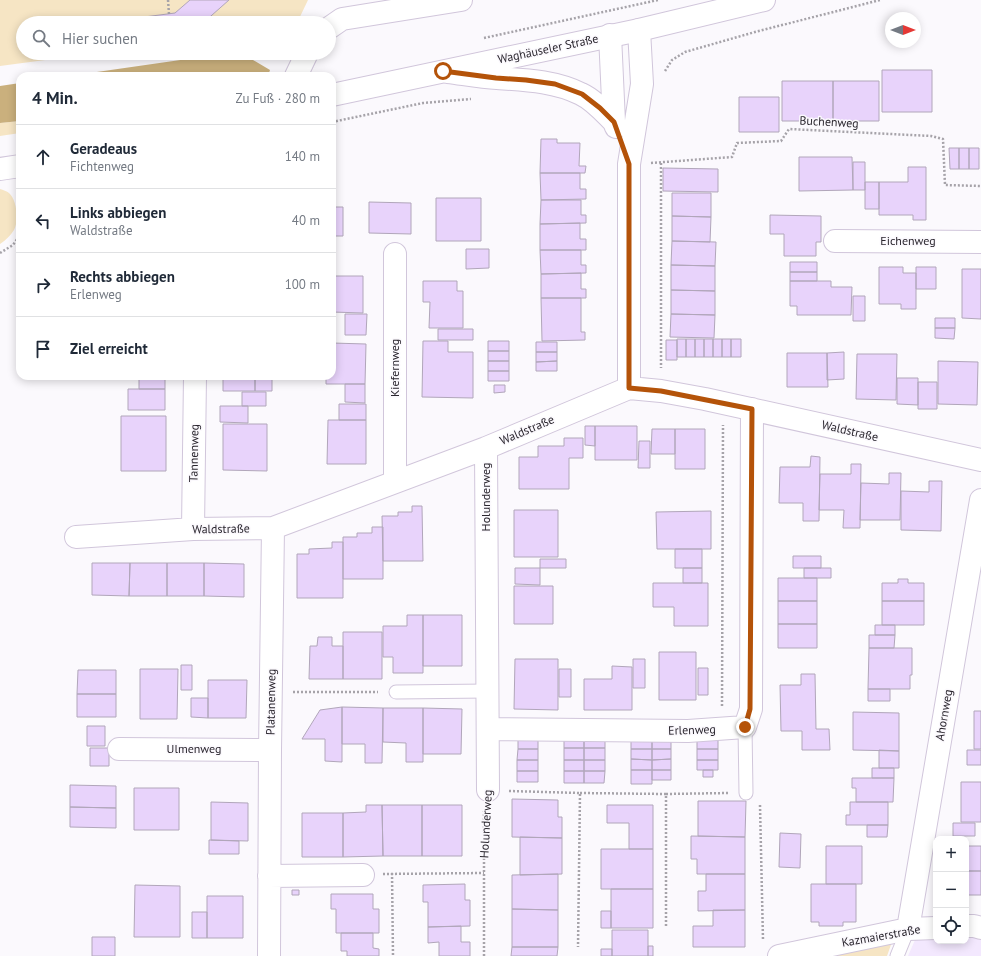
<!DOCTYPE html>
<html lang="de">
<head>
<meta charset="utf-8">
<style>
  :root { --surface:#fff; --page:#f6f6f7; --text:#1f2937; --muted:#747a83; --line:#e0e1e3 }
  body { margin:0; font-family:"PT Sans",sans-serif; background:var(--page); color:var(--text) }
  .controls { position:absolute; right:12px; bottom:12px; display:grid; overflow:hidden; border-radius:8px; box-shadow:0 2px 10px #0003 }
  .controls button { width:36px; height:36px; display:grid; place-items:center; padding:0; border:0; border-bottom:1px solid var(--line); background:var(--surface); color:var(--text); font:20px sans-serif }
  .compass { position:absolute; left:885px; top:12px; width:36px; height:36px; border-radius:50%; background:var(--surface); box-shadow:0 2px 10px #0003; rotate:90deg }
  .stop { position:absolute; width:12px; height:12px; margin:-9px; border:3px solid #b45309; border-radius:50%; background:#fff }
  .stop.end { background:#b45309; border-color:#fff; box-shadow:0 1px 4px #0008 }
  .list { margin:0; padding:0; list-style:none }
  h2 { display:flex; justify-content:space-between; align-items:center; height:52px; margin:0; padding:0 16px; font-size:17px }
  h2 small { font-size:13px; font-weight:400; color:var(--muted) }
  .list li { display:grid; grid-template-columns:26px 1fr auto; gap:12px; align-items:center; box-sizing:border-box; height:64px; padding:0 16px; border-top:1px solid var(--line) }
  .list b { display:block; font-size:15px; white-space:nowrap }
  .list p { margin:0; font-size:13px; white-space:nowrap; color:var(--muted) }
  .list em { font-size:13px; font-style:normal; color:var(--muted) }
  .icon { flex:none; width:22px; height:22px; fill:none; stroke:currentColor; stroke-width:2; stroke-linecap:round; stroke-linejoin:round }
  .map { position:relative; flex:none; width:981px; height:956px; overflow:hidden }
  .search { position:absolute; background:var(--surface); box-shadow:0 2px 10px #0003; left:16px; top:16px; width:320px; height:44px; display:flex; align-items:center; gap:10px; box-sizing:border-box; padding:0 14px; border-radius:22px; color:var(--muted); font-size:15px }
  .panel { position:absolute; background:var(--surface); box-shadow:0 2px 10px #0003; left:16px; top:72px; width:320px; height:308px; border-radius:12px }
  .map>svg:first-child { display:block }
  .built { fill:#f3e8fe }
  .green { fill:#f6e5c4 }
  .forest { fill:#cab07d }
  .building { fill:#e8d3fb; stroke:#b1a6ba }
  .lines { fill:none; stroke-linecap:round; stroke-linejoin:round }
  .lane-casing { stroke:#d1c6db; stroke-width:15 }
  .street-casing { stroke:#d1c6db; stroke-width:24 }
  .secondary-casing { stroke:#d1c6db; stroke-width:24 }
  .path { stroke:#a6a3a9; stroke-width:2.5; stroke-dasharray:2 2; stroke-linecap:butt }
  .lane { stroke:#fff; stroke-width:13 }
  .street { stroke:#fff; stroke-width:22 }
  .secondary { stroke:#fff; stroke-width:22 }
  .route { stroke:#b45309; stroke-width:5 }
  .labels { text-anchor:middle; stroke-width:3; stroke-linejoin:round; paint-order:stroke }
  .street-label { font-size:12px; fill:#2a262e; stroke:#fbf9fd }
</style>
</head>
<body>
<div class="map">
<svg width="981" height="956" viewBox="0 0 981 956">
  <rect width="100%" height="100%" fill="#fbf9fd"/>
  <path class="built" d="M966,934l15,2v20h-73l7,-16 21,-2v3h30z"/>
  <path class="green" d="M0,0h308l-11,23h-274v30h75l-98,13z
    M20,121v12l-20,3v-13z
    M0,189c3,1 7,2 9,4 8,7 10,28 5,37 -4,6 -8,10 -14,14z
    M893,939l-6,17h-70z"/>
  <path class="forest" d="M229,53h12l29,17 -2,6h-199z
    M20,83v38l-20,2v-37z"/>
  <path class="building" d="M190,0h39l-26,23h-82v-3l54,-7z
    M882,70h50v42h-50z
    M782,81h51v40h-51z
    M833,81h46v40h-46z
    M739,97h40v35h-40z
    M541,139h16v4h23l-1,23h7l-1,7h-45z
    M949,148h10v21h-9z
    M959,148h10v21h-10z
    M969,148h10v21h-10z
    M799,157h53l1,33 -54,1z
    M853,162h12v28h-12z
    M908,167h18v53h-13v-5h-34v-33h29z
    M663,168l55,1v23l-55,-1z
    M540,173h40v16h6v10l-45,1z
    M865,182h14v27h-14z
    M672,193h39v24l-39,-1z
    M436,198h45v43h-45z
    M541,200h40v15h5v8l-46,1z
    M369,202l42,1v31l-42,-1z
    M332,207h11v29h-11z
    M770,215l51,1v26h-5v14h-32v-22h-14z
    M672,216l39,1 -1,25 -38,-1z
    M580,223v16h6v11h-46v-26z
    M672,241l44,1 -1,24 -44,-1z
    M466,249h23v19l-23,1z
    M540,250h41v15h5v8l-45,1z
    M790,262h27v10h-27z
    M671,265l44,1v25l-44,-1z
    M879,267h24v6h13v36h-15v-5h-22z
    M916,267h20v22h-20z
    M962,269h19v50l-19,-1z
    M790,272h27v9h-27z
    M581,273v16h5v9h-45v-24z
    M332,276h31v37l-31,-1z
    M423,281h34v10h6v37h-34l1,-26h-7z
    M790,281h41v6h21l-1,28h-54v-9h-7z
    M671,290l44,1v24l-44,-1z
    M853,296h12v25h-12z
    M541,298h40v34h4v8l-43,1z
    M345,314h22l-1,21h-21z
    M671,314l44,1 -1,23 -44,-1z
    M935,318h20v10h-20z
    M935,328h20l-1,11 -19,-1z
    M438,329h35v11h-35z
    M677,339h9v18h-9z
    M686,339h9v18h-9z
    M695,339h9v18h-9z
    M704,339h9v18h-9z
    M713,339h9v18h-9z
    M722,339h9v18h-9z
    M731,339h10v18h-10z
    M666,340h11v20h-11z
    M423,341h25v11h25v46l-51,-1z
    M488,341h21v10h-21z
    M536,342h21v10h-21z
    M332,343l34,1 -1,40h-39v-8h6z
    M488,351h21v10h-21z
    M536,352h21v9l-21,1z
    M844,352v27l-17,1v-27z
    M787,353h40l1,34h-41z
    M857,354h40l-1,46 -40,-1z
    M488,361h21v10h-21z
    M557,361v10h-21v-9z
    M938,361l40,1 -1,43 -39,-1z
    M488,371h21v10h-21z
    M223,376h32v15h-32z
    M255,376h17v15h-17z
    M139,377h26v12h-26z
    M897,378h21v27l-21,-1z
    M918,382h19v27h-19z
    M345,384h20v19l-20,-1z
    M494,385h11v7l-11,1z
    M128,389h37v21h-37z
    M242,392h24v14h-24z
    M339,404h27v16h-27z
    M220,406h28v17l-28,-1z
    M121,416h45v55h-45z
    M328,420h38v44h-39z
    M223,424h44v47l-44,-1z
    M585,426h10v20l-10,-1z
    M595,426h42v34h-42z
    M652,429h23v25h-24z
    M675,429h30v40h-30z
    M564,438h19v20h-14v31h-50v-32h19v-11h26z
    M639,441h11v27h-12z
    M811,456l9,1 -1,64h-16v-18h-24l1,-36h30z
    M851,464h10l-1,64h-17l1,-18h-25l1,-36h31z
    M889,473h12l-1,47h-40l1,-37 28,1z
    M929,481h13l-1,50 -40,-1v-39l28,1z
    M412,506h10l1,55h-40l-1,-45h16v-4h14z
    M514,510h44v47h-44z
    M711,511v38h-54l-1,-37z
    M372,527h11v52h-40v-42h14v-4h15z
    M332,542h11v56h-46v-44h12v-5l23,-1z
    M675,549h27v19h-27z
    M793,556h28v12h-28z
    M540,559h26v9h-26z
    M92,563h38l-1,33 -37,-1z
    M130,563h37v33h-38z
    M167,563h37v33h-37z
    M204,563l40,1v33l-40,-1z
    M515,568h25v17l-25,-1z
    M683,568h19v15h-19z
    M804,568h27v10h-27z
    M778,578h39v23h-39z
    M898,579h10v4h16v18h-42v-18h16z
    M653,583h55v43h-34v-19h-21z
    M514,586h39v38h-39z
    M778,601h39v23h-39z
    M882,601h42v24h-42z
    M407,615h16v58h-30v-16h-10v-31h24z
    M423,615h39v51h-39z
    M778,624h39v24h-39z
    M875,625h20v10h-20z
    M343,632h39v47h-39z
    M869,635h26l-1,13h-25z
    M318,637h14v9h11v33h-34l1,-33h7z
    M869,648h43v27h-2v14h-42z
    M659,652h37v48h-37z
    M515,659h43v51l-44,-1z
    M633,659h12v29h-12z
    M181,665h11v25h-11z
    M612,666l20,1v43h-48v-31h28z
    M698,668h10v27h-10z
    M140,669h38l-1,50h-37z
    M559,669h12v28h-12z
    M78,670h38v24h-39z
    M801,674h14l1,55h13l1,21h-28v-19h-21l-1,-46h21z
    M208,680h39l-1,38h-38z
    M868,689h22v12h-22z
    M77,694h39v23h-39z
    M191,698h17v20l-17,-1z
    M342,707v55l-17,-1v-22h-23l18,-29z
    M342,707l41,1 -1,55h-17v-19h-23z
    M383,708h40v54h-17v-19l-23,-1z
    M423,708l39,1 -1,45h-38z
    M974,711h7v38h-7z
    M853,712l46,1v38l-46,-1z
    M87,726h18v20h-18z
    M564,736h20v12h-20z
    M584,736h21v12h-21z
    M631,738h21v11h-21z
    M518,739h20v10h-20z
    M652,739h19v10h-19z
    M697,739h21v10h-21z
    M90,748h19v18h-19z
    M564,748h20v12h-20z
    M584,748h21v12h-21z
    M518,749h20v11h-21z
    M631,749h21v11l-21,-1z
    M652,749h19v10l-19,1z
    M697,749h21v11h-21z
    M879,750l20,1v17h-20z
    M967,750h14v15h-14z
    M631,759l21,1v10h-21z
    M671,759v11h-19v-10z
    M517,760h21v11h-21z
    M564,760h20v11h-20z
    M584,760h21v11h-21z
    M697,760h21v10h-21z
    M872,768h22v10h-22z
    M631,770h21v14h-21z
    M652,770h19v10h-19z
    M703,770h10v7h-10z
    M517,771h21v11h-21z
    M564,771h20v12h-20z
    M584,771h21l-1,12h-20z
    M852,778h42l-1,24h-37v-14h-4z
    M961,782h20v40h-20z
    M70,785l46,1v22l-46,-1z
    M134,788h45v42h-45z
    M512,799l46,1v17h4v21l-50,-1z
    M698,801h48l-1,36 -47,-1z
    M211,802l37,1v38l-37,-1z
    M850,802h38v23h-42v-10h4z
    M366,805h16l1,51 -40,1v-44l23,-1z
    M382,805h40v51h-39z
    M422,805h40v51h-40z
    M607,805h46v44h-24v-26h-22z
    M70,807l46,1v20l-46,-1z
    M302,813h41v44h-41z
    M953,823h22v13h-22z
    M867,825h21l-1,12h-20z
    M780,833l21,1 -1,34 -21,-1z
    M691,836l54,1v37h-48v-15h-6z
    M520,837l42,1v36l-42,1z
    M209,840l30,1v13h-30z
    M826,846h36v38h-36z
    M966,846h15v25h-15z
    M601,849h52v40h-52z
    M966,871h15v24h-15z
    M558,874v36l-46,-1v-34z
    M706,874h39v36l-47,1v-20h8z
    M465,884v16h5v26l-42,1v-25h-5v-17z
    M811,884h45v38h-13v4h-24v-4h-8z
    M135,885l45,1v51h-46z
    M611,889h42v39h-42z
    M292,890h7v5h-7z
    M331,894h42v15h6v24h-43v-24h-5z
    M207,896h36v42h-36z
    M512,909l46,1v37h-46z
    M713,910h32v37h-52v-21h20z
    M601,911h10v17h-10z
    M192,912h15v26h-15z
    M461,926v16h9v14h-31v-14l-11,1v-16z
    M612,930h36v26h-36z
    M341,933h32v15l6,1v7h-32v-5h-6z
    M92,937h23v19h-23z
    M648,946h5v10h-5z
    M512,947h46l-1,9h-46z
    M601,949h11v7h-11z"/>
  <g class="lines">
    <defs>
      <path id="lane" d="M396,692l92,-1
        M745,727l1,66
        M897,956l11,-27"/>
      <path id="street" d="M329,28l13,-9 119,-19
        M610,35l4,87 2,5
        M448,72c16,2 33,5 49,6 29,2 58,3 84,16 13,6 23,18 33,28
        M296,76l11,-23
        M835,241l146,1
        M395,254v227
        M629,388v-224l13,-80 -3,-54
        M486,448l2,342
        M193,529l2,-153
        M76,537l117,-8 80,-1 213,-80 143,-60 32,3 44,8 276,61
        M488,729l200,2 57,-4 6,-18 1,-300
        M119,749l151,1
        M269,876l94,-1
        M966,926h8l7,2
        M908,929l73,-429
        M269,956l1,-206 3,-222
        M779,956l129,-27 28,-1"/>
      <path id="secondary" d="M332,95l307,-65 125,-30
        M0,169l20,-3"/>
    </defs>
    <use href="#lane" class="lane-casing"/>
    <use href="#street" class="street-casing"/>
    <use href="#secondary" class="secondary-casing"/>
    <path class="path" d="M168,0l1,14
      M484,38l174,-38
      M665,71l7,-11 13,-8 70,-20 125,-32
      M332,122l91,-19 48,-4
      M651,163l81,-6 5,-14 44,-2 8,-12 142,7 12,3 2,46 36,1
      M661,163v205
      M0,253l13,-8 7,-10
      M293,692h85
      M722,706l1,-281
      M509,791l71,2 -2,154
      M580,793l86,1v133
      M666,794l63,-1
      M760,805l3,135
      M392,873l1,83
      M383,874l101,-1
      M484,956v-145"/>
    <use href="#lane" class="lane"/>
    <use href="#street" class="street"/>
    <use href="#secondary" class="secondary"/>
  </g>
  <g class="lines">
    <path class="route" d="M443,71l53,7 30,2 29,4 27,10 18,14 14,14 15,42v224l32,3 91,18 -2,300 -5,18"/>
  </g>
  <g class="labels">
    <g class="street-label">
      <text transform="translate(548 49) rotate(-12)" y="4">Waghäuseler Straße</text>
      <text transform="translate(829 122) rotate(3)" y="4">Buchenweg</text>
      <text x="908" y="245">Eichenweg</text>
      <text transform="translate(395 368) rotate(-90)" y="4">Kiefernweg</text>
      <text transform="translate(527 430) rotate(-23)" y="4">Waldstraße</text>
      <text transform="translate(850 431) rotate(13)" y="4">Waldstraße</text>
      <text transform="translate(194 453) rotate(-89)" y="4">Tannenweg</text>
      <text transform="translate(486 497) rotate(-90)" y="4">Holunderweg</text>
      <text transform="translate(221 529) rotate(-1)" y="4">Waldstraße</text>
      <text transform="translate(271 702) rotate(-89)" y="4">Platanenweg</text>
      <text transform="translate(944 715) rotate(-80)" y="4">Ahornweg</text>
      <text transform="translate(692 730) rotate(-2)" y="4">Erlenweg</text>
      <text x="194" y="753">Ulmenweg</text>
      <text transform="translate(486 824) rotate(-87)" y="4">Holunderweg</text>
      <text transform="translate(881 936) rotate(-10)" y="4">Kazmaierstraße</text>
    </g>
  </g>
</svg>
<div class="controls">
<button>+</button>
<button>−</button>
<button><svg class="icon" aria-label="locate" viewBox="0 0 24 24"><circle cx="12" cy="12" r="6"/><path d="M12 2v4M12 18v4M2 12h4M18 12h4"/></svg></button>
</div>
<svg class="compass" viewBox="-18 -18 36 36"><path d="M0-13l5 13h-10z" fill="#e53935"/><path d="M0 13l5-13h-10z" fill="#747a83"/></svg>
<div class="stop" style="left:443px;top:71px"></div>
<div class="stop end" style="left:745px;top:727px"></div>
<div class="search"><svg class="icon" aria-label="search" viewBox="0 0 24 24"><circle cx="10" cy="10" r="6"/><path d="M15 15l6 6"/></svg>Hier suchen</div>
<section class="panel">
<h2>4 Min.<small>Zu Fuß · 280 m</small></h2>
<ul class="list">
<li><svg class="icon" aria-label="ahead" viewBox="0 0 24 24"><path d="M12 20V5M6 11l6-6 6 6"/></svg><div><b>Geradeaus</b><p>Fichtenweg</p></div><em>140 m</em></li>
<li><svg class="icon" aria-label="left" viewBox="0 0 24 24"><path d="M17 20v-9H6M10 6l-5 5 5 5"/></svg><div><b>Links abbiegen</b><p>Waldstraße</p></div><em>40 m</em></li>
<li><svg class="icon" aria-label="right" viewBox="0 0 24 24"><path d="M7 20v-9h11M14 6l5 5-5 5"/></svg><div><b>Rechts abbiegen</b><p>Erlenweg</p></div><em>100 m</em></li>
<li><svg class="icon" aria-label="arrive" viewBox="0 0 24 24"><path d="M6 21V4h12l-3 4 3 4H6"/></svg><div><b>Ziel erreicht</b></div></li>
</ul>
</section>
</div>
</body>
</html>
